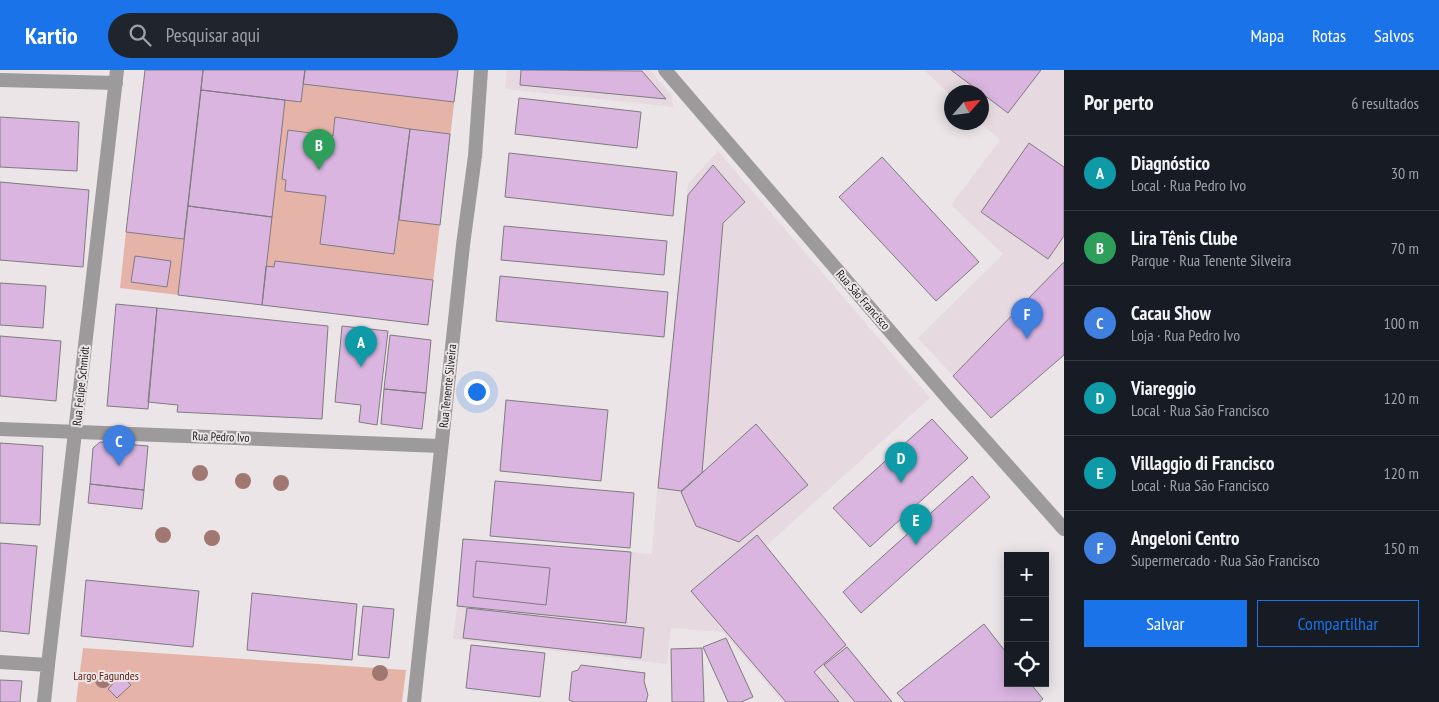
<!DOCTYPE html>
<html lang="pt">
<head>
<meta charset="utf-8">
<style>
  :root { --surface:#171b24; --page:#20242c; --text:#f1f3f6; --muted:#9ea1a6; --line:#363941; --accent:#1a73e8 }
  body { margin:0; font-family:"PT Sans Narrow",sans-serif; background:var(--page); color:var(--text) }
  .controls { position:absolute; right:15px; bottom:15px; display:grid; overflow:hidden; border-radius:0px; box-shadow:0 2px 12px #0003 }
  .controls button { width:45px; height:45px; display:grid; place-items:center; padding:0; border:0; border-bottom:1px solid var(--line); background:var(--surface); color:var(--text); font:25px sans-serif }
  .compass { position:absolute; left:944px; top:15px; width:45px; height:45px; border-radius:50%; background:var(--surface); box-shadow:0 2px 12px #0003; rotate:62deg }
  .you { position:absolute; left:476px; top:321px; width:18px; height:18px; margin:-12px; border:4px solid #fff; border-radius:50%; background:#1a73e8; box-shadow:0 0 0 8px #1a73e833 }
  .badge { display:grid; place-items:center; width:32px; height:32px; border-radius:50%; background:var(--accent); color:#fff; font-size:16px; font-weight:700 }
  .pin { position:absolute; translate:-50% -41px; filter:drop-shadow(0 1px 2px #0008) }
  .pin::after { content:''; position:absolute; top:26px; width:18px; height:15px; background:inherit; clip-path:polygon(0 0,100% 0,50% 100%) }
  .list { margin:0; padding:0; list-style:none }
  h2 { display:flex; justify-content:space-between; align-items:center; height:65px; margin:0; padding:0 20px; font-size:21px }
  h2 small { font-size:16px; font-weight:400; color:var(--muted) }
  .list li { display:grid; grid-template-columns:32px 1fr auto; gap:15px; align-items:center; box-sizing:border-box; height:75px; padding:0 20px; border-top:1px solid var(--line) }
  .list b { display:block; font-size:19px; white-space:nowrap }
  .list p { margin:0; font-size:16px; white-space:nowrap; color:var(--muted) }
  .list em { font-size:16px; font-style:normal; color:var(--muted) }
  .actions { display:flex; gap:10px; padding:15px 20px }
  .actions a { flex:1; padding:11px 0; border:1px solid var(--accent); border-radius:0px; text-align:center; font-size:18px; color:var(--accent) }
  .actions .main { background:var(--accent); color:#fff }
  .icon { flex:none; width:28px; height:28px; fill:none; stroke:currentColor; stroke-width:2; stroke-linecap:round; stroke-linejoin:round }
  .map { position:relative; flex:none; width:1064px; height:632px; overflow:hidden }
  header { display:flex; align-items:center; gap:30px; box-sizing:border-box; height:70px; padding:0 25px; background:var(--accent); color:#fff }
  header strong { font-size:24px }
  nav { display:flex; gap:28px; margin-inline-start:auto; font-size:18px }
  .search { width:350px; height:45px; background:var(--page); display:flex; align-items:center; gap:12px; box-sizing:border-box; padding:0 18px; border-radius:28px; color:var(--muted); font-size:19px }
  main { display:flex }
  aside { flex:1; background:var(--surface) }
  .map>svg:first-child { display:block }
  .built { fill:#e7d9e0 }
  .green { fill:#e5b3a8 }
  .building { fill:#d9b5e0; stroke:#7f7b7f }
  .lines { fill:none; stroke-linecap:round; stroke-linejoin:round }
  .minor { stroke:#9c9a9a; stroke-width:14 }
  .tertiary { stroke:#9c9a9a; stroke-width:14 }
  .tree { fill:#a07871 }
  .labels { text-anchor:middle; stroke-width:4; stroke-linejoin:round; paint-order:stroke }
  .street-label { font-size:12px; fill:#1b191a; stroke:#ebe5e8 }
  .park-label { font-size:12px; fill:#621f10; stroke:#ebe5e8 }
</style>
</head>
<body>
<header>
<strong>Kartio</strong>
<div class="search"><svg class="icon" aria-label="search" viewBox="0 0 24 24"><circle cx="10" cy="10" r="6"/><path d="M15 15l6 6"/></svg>Pesquisar aqui</div>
<nav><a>Mapa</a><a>Rotas</a><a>Salvos</a></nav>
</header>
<main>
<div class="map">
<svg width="1064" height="632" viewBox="0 0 1064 632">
  <rect width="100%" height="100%" fill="#ebe5e8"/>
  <path class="built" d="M507,0h143l22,26 1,11 -168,-18z
    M924,0h140v192l-111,114 -35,-38 85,-84 -52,-49 49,-65 -19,-17 1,-31h-30l-1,3z
    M718,81l212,247 -164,148 127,156h-110l-60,-70 -52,-4 -4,36 -214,-25 4,-33 169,17 5,-71 21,2 5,-65 31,-305z"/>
  <path class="green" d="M305,0h153l-30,255 -308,-37 6,-56 58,7 17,-149 100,12z
    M83,578l323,22 -4,32h-326z"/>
  <path class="building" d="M145,0h58l-19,169 -58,-7z
    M203,0h102l-4,32 -100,-12z
    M305,0h153l-4,32 -151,-18z
    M521,0l121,1 24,28 -146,-14z
    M951,0h90l-33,43z
    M201,20l84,10 -13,117 -84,-11z
    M519,28l122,14 -4,36 -122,-14z
    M0,47l79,5 -2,49 -77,-4z
    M335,47l75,12 -16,125 -74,-10 6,-48 -41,-5 1,-11 -4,-1 6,-49 45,6z
    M410,59l40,5 -10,91 -41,-5z
    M1029,73l35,24v69l-16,23 -67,-47z
    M509,83l168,19 -4,44 -168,-19z
    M882,87l97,105 -43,39 -97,-104z
    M713,95l32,37 -22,21 -21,250 -21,18 -23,-3 30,-293z
    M0,112l89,8 -6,77 -83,-7z
    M188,136l84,11 -10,88 -84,-10z
    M504,156l163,15 -3,34 -163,-15z
    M135,186l36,5 -4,26 -36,-5z
    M275,191l158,19 -5,45 -166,-20 4,-39 8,1z
    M1064,192v93l-73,63 -38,-42z
    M500,206l168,16 -4,45 -168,-16z
    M0,213l46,3 -3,42 -43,-3z
    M116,234l41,4 -9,101 -41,-3z
    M157,238l171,18 -6,93 -145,-7 1,-7 -30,-3z
    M342,256l46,5 -11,94 -18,-3 2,-17 -26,-3z
    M390,265l41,5 -5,53 -42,-4z
    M0,266l61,5 -5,60 -56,-5z
    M384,319l42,4 -4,36 -41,-5z
    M506,330l102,10 -7,71 -101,-10z
    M932,349l36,39 -98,89 -37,-39z
    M756,354l52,61 -69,57 -43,-16 -15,-34z
    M100,372l48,4 -4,44 -54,-6 3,-36z
    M0,373l43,3 -3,79 -40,-2z
    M972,406l18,21 -129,116 -18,-21z
    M495,411l139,12 -4,55 -140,-12z
    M90,414l54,6 -2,19 -54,-6z
    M757,465l89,110 -32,27 25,30h-53l-95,-111z
    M463,469l168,13 -5,71 -169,-17z
    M0,473l37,3 -8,88 -29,-3z
    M476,491l74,7 -4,37 -73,-8z
    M86,510l113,11 -6,56 -112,-11z
    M252,523l105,11 -5,56 -105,-10z
    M363,536l31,3 -5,49 -31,-3z
    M467,538l177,20 -3,30 -178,-20z
    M984,554l24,31v28h22l13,16 -4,3h-134l-8,-9z
    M726,568l27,59 -12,5h-13l-25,-55z
    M471,575l74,8 -5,44 -74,-9z
    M847,577l45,55h-37l-31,-37z
    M702,578l2,54h-32l-1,-53z
    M581,595l64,8 -1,8 4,14 -2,7h-72l-5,-2 3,-28 6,-2z
    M121,605l10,10 -14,13 -9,-9z
    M0,610l22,1 -2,21h-20z"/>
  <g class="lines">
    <path class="minor" d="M0,10l116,3
      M0,359l441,17
      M0,592l48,3 -4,37"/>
    <path class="tertiary" d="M665,0l286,332 113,127
      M48,595l69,-595
      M414,632l49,-457 12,-89 6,-86"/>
  </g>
  <g class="tree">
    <circle cx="200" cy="403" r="8"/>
    <circle cx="243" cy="411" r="8"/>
    <circle cx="281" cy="413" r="8"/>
    <circle cx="163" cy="465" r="8"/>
    <circle cx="212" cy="468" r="8"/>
    <circle cx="380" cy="603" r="8"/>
    <circle cx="103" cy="610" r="8"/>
  </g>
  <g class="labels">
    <g class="street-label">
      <text transform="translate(863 230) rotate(49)" y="4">Rua São Francisco</text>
      <text transform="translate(81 316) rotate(-84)" y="4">Rua Felipe Schmidt</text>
      <text transform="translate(448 316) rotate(-84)" y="4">Rua Tenente Silveira</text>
      <text transform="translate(221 367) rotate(2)" y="4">Rua Pedro Ivo</text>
    </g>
    <g class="park-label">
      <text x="106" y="610">Largo Fagundes</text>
    </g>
  </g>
</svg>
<div class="controls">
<button>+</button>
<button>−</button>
<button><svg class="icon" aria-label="locate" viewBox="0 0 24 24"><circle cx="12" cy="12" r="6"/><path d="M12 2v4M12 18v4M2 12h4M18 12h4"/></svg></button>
</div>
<svg class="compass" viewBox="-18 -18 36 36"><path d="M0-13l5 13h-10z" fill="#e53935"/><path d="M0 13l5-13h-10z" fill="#9ea1a6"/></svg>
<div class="you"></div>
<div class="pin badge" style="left:361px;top:297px;background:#0f9aa8">A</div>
<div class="pin badge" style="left:319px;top:100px;background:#2e9e5b">B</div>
<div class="pin badge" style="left:119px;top:396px;background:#3f7fe0">C</div>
<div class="pin badge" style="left:901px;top:413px;background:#0f9aa8">D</div>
<div class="pin badge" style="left:916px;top:475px;background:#0f9aa8">E</div>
<div class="pin badge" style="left:1027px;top:269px;background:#3f7fe0">F</div>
</div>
<aside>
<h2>Por perto<small>6 resultados</small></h2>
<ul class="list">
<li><span class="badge" style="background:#0f9aa8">A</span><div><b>Diagnóstico</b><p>Local · Rua Pedro Ivo</p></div><em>30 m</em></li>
<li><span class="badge" style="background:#2e9e5b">B</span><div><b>Lira Tênis Clube</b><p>Parque · Rua Tenente Silveira</p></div><em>70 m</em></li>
<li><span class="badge" style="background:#3f7fe0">C</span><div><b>Cacau Show</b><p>Loja · Rua Pedro Ivo</p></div><em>100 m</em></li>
<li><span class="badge" style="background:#0f9aa8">D</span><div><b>Viareggio</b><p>Local · Rua São Francisco</p></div><em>120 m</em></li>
<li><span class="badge" style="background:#0f9aa8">E</span><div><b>Villaggio di Francisco</b><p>Local · Rua São Francisco</p></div><em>120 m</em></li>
<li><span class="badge" style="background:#3f7fe0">F</span><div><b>Angeloni Centro</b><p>Supermercado · Rua São Francisco</p></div><em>150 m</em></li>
</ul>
<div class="actions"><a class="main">Salvar</a><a>Compartilhar</a></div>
</aside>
</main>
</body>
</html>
